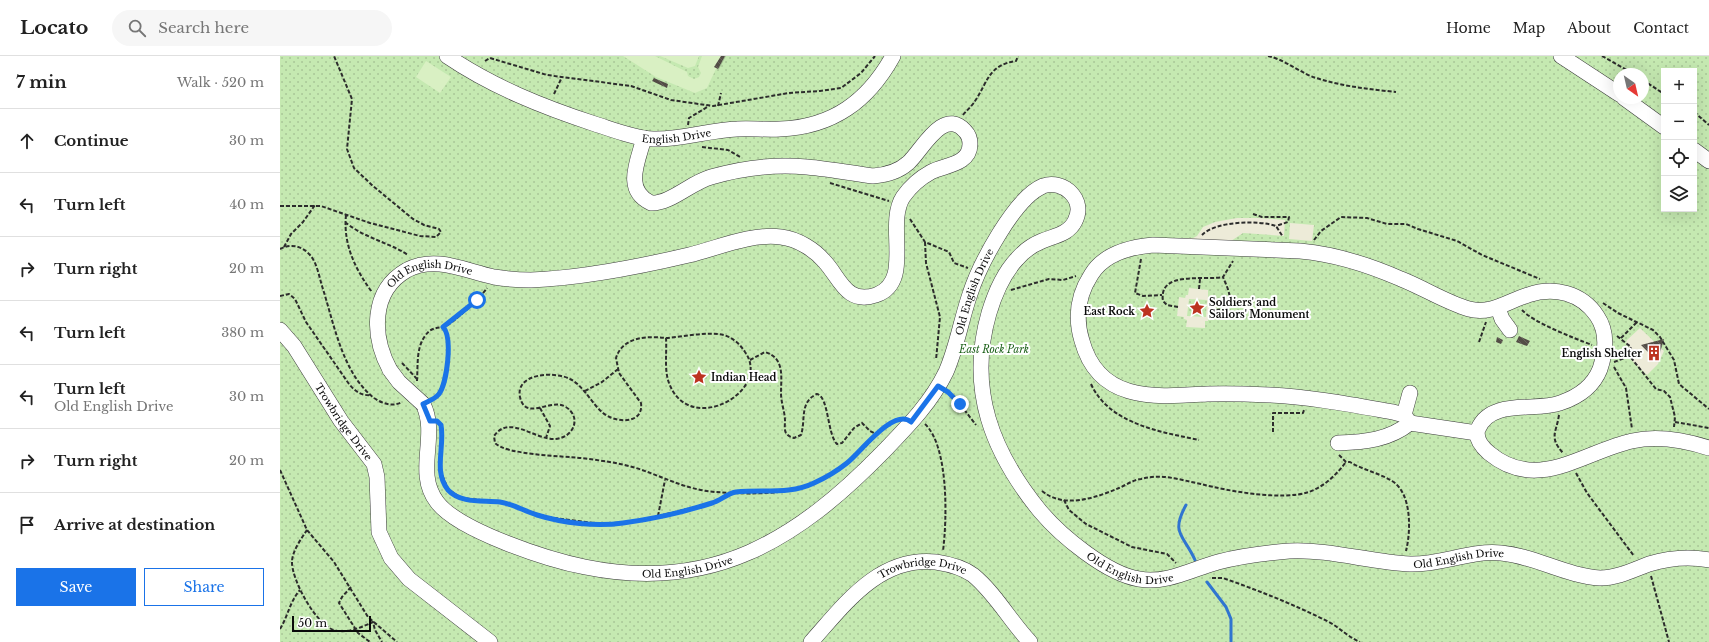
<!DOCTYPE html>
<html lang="en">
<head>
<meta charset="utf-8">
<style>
  :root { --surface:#fff; --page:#f6f6f6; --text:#222; --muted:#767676; --line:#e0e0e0; --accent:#1a73e8 }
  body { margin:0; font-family:"Libre Baskerville",serif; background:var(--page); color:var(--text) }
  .controls { position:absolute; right:12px; top:12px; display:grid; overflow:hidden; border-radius:0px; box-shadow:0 4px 16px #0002 }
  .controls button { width:36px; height:36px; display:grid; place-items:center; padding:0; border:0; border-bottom:1px solid var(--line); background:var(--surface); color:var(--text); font:20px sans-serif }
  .compass { position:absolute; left:1333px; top:12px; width:36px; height:36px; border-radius:50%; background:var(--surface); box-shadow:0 4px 16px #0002; rotate:146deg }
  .scale { position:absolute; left:12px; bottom:10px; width:79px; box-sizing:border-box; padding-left:4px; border:2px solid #0a0a0a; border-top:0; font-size:11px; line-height:14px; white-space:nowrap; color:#0a0a0a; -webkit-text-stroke:3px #fff; paint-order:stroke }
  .stop { position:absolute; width:12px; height:12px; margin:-9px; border:3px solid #1a73e8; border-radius:50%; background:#fff }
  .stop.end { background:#1a73e8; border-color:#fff; box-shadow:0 1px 4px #0008 }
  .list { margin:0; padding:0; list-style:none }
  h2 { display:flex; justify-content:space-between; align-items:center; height:52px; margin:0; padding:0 16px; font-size:17px }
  h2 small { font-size:13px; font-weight:400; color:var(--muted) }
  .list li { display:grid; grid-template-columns:26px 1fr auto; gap:12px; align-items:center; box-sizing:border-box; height:64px; padding:0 16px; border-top:1px solid var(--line) }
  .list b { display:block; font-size:15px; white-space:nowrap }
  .list p { margin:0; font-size:13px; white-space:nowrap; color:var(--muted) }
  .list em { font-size:13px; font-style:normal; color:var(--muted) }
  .actions { display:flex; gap:8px; padding:12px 16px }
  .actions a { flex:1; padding:9px 0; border:1px solid var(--accent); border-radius:0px; text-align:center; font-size:14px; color:var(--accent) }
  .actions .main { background:var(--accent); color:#fff }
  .icon { flex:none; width:22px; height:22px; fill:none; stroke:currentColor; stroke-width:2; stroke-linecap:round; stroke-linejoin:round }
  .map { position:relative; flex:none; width:1429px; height:586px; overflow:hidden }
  header { display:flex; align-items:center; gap:24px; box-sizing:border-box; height:56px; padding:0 20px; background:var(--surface); border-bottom:1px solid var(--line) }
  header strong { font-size:19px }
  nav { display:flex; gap:22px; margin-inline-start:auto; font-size:14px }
  .search { width:280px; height:36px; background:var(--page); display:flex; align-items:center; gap:10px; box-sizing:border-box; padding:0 14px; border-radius:22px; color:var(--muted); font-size:15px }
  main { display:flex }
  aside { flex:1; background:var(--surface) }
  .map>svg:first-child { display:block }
  .park { fill:url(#park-dots); fill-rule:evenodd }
  .pitch { fill:#d9f0c3 }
  .plaza { fill:#edebd8; fill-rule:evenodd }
  .shadow { fill:#0003 }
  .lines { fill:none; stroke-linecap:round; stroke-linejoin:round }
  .stream { stroke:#3075d0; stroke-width:3 }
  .building { fill:url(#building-back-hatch) }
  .minor-casing { stroke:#3d3d3d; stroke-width:16 }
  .path { stroke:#2c2c2c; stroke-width:2; stroke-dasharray:4 2; stroke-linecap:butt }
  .minor { stroke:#fff; stroke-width:15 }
  .minor-bridge-casing { stroke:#3d3d3d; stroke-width:16; stroke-linecap:butt }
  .minor-bridge { stroke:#fff; stroke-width:15 }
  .route { stroke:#1a73e8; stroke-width:5 }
  .labels { text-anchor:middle; stroke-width:4; stroke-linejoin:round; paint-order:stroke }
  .street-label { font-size:10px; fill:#0a0a0a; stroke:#fff }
  .poi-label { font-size:10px; font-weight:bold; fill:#0a0a0a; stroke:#fff; text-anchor:start }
  .park-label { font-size:10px; font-style:italic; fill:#1d621a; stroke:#fff }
</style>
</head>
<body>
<header>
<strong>Locato</strong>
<div class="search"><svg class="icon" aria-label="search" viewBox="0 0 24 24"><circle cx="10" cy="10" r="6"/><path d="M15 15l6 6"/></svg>Search here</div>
<nav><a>Home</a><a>Map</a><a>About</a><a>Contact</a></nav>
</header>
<main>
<aside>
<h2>7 min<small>Walk · 520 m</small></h2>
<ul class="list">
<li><svg class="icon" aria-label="ahead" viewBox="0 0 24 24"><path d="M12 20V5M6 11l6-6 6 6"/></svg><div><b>Continue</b></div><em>30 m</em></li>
<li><svg class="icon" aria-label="left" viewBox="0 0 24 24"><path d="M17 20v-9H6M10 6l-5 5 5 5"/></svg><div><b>Turn left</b></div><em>40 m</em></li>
<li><svg class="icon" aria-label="right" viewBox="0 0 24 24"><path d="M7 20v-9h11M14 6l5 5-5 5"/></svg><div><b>Turn right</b></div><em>20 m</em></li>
<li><svg class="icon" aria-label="left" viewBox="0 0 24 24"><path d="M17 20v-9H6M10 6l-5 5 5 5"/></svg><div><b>Turn left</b></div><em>380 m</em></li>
<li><svg class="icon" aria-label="left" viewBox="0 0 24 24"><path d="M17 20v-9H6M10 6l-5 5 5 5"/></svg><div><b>Turn left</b><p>Old English Drive</p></div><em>30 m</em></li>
<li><svg class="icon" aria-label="right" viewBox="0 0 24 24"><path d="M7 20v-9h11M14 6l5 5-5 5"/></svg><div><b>Turn right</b></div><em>20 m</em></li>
<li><svg class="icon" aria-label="arrive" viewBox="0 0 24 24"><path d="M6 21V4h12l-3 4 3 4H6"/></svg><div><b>Arrive at destination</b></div></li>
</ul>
<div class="actions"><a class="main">Save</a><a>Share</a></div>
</aside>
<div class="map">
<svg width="1429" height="586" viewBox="0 0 1429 586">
  <defs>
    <pattern id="park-dots" width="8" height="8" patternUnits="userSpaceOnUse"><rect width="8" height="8" fill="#c5e9b1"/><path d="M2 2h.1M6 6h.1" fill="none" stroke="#a8c697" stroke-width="1.8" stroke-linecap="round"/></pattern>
    <pattern id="building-back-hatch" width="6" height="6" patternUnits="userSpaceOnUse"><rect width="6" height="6" fill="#534d46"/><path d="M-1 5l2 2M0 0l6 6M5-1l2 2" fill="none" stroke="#67625c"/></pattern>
  </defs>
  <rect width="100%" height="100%" fill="#fffee7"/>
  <path class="park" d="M0,0h1429v586h-1429zM1384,15h30v138h-30zM1339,18h24v24h-24z"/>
  <path class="pitch" d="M343,0h32l32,16 1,4 6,3 5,-2 2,-4 -3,-6 4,-11h20l-15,32 -12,5 -39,-16z
    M380,0h39l-4,10 -7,2z
    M146,5l25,16 -11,16 -24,-16z"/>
  <path class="plaza" d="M979,162l26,2 -1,16 -41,-3 -12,8 -53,1v-4h15l4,-2 6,-9 12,-5 22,-4z
    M1010,167l24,2 -2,16 -23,-2z
    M909,232l19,2v7h2v3l7,1 -2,18h-7v2h-3v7l-19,-1 1,-7 -3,-1v-2l-7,-1 2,-19 6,1 1,-3h2zM909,243l18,1 -1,17 -19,-1z
    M1360,272l24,23 -6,13 -11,11 -21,-20 3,-8 -3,-3 1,-4z"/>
  <path class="shadow" d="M442,0h4l-7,13 -3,-2z
    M1384,284l-6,21 -15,-16z"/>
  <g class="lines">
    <path class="stream" d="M906,449c-16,29 -2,30 9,55
      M927,526l19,25 5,12v23"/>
  </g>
  <path class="building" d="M441,0h4l-7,13 -4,-2z
    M374,22l14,6 -1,4 -15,-7z
    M1239,280l11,5 -3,5 -11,-4z
    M1217,281l6,3 -2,4 -5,-2z
    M1384,283l-7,22 -16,-16z"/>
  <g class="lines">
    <defs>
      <g id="minor">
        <path id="s1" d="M167,0c46,31 96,51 148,68 19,6 39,14 58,15 29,1 56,-9 84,-10 14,-1 29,1 43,0 53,-2 88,-28 113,-73"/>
        <path d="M1281,0l58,38"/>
        <path d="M1344,42l40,29"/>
        <path d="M1414,94l15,11"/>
        <path d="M1218,252l4,11 8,11"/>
        <path id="s2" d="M0,274l14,16 47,75 33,43 3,13 2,55 12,26 18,21 81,63"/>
        <path id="s3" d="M110,314c-18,-33 -20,-79 17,-100 29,-15 58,1 87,7 12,2 25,3 37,3 53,-2 107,-13 158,-25 29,-7 62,-22 92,-18 17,2 34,13 44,25 15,16 21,43 51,33 38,-13 9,-70 27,-98 7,-10 17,-19 28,-25 13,-7 39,-7 39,-28 0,-5 -2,-10 -5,-13 -22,-25 -44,21 -57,32 -10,9 -22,12 -35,13 -22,-3 -44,-7 -66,-9 -32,-3 -65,1 -96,10 -21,6 -41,27 -60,26 -28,-13 -13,-42 -7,-65"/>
        <path id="s4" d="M143,348c16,32 -9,68 14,98 22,29 112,58 148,65 127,26 212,-27 298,-115 24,-25 48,-49 63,-80 11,-25 15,-52 24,-78 9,-28 44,-96 73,-108 21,-7 43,14 32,35 -6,13 -21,15 -33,20 -10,4 -18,10 -25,18 -14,15 -22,34 -28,54 -22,76 3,139 51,198 21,25 67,63 99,68 28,5 53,-10 79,-17 23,-6 47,-9 71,-11 41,-2 80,11 121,13 31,1 60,-14 91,-11 34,3 65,23 99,25 17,0 33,-8 49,-14 20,-6 39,-8 60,-4"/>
        <path d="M1124,359l6,-22"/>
        <path d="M1197,377l-67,-10 -6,-8 -11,-3c-40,-7 -82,-15 -123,-17 -21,-1 -42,-2 -63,-1 -51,3 -108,9 -125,-53 -7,-23 -4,-46 9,-66 13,-22 39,-28 62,-30l147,6c34,3 69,14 101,28 23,9 44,23 68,30 22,6 39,-8 59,-14 26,-9 54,-2 69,21 11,16 9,35 3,53 -7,18 -22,28 -40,34 -24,9 -69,-5 -82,26 -3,9 4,18 11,24 48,40 94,-1 143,-12 26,-6 52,-1 77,7"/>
        <path d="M1058,387c27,-1 51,-3 72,-20"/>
        <path id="s5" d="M531,586c34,-38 68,-86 125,-80 13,2 26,5 37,13 23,19 37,46 57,67"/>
      </g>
    </defs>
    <use href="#minor" class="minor-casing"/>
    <path class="path" d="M988,0c15,3 30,15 45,21 27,9 54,12 83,15
      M1322,0l32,18
      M205,5l5,-3 57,17 84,11 40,14 42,6 76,-13 31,-2 21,-3 20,-15 14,-17
      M1363,24l21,14
      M274,38l8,-17
      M438,50l3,-13
      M1414,56l15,13
      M683,59c4,-5 9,-9 12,-14 13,-19 13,-36 41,-40l2,-5
      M408,69l1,-7 20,-12
      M422,91l26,3 12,7
      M550,127l59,18
      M0,150h41l49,17 50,13 16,1 5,-5 -2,-3 -15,-4 -11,-6 -40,-33 -19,-18 -7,-19 5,-50 -18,-43
      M973,158l9,3h27l-1,5 -12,4
      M66,159c-3,29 9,54 26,77
      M630,163l15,23 24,10 5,11 14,5
      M65,166c19,16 43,20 63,33
      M922,179c13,-14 57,-15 74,-9l7,11
      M1034,184l7,-9 20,-14 26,1 20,6h19l12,5 39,12 25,14 58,24
      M645,186l1,21 14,54 -4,43
      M4,191l7,-13 12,-12 12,-17
      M0,193c11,-6 22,-3 30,6 7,8 9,21 12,31 12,37 20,87 52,112 9,6 19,9 28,4
      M861,203l-6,34 8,3 19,-1
      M919,233l1,-10
      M731,234l38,-11 14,1 13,-4
      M0,240l9,-2 6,5 11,23 43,62c6,7 12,12 22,11
      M1323,247l15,10 35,17 7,7 14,23 5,24 30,25
      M898,251l-11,-2 -4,-4c-5,-31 42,-20 60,-24l10,-16
      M936,254l10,-1c8,-10 1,-22 -3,-32
      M1242,254c12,13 52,28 70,35
      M1337,280l14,11 -3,7 28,35 8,2 6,6 5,20 -1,10
      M386,282c18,-1 41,-7 58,-3 9,3 16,9 21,17 28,39 -56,86 -76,31 -5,-13 -2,-31 -3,-45 -18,-2 -43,-2 -50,20l3,15 22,30c3,22 -26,20 -38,10 -12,-10 -19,-27 -33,-34 -15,-8 -55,-6 -50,18 5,24 30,2 44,9 19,10 10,32 -9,33 -20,1 -46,-25 -61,-3l1,7c11,12 68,13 86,15 16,2 32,4 48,8 30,8 55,24 87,26 28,2 61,3 88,-5 21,-7 42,-22 58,-37 11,-10 17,-23 32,-28
      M1341,282l16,-16
      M1199,286l7,-20
      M470,304l15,-8c20,6 16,25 16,41 0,10 4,19 4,28 0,4 -1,8 1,12 2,3 5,4 8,5l7,-3c5,-15 -2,-33 16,-41 12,3 10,40 20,50l5,-1 12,-15 8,-5 8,8 6,3
      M1334,306l16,-6
      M122,307l15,16
      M1334,311l12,21 6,41
      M137,325c1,-15 -1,-33 8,-45 5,-8 11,-8 18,-9 8,-1 39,-31 44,-39
      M811,328c18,40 70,48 108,56
      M305,335l17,-9 16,-13
      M668,336l12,12 16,21
      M154,343c12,-10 21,-61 9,-72
      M260,352l10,18 -4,12
      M1279,359c-3,19 -10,22 4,38
      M1395,366l34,6
      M645,368c24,23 22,96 18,127
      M993,376v-19h30l1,-3
      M1059,399l7,7h4c13,8 29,11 42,19 20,12 19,50 14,70
      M0,414l27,60 27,32 34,55 29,25
      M160,414l8,19 13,9 39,4 47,15 55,7 36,-3 74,-18 22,-10
      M1296,417l11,20 47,63
      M762,435c22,18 53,7 77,-3 7,-3 14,-8 22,-9 21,-6 39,1 60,5 27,7 81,17 108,8 16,-6 27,-17 37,-30
      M784,444l5,10 17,14 46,23 35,7 9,9
      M378,460l7,-36
      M27,474c-6,9 -14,20 -15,31 -1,18 24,64 42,69 13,4 28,-3 39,-8l2,8 7,12
      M1371,520l18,66
      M932,522h11c37,13 72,27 106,44 11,6 19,15 31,20
      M71,531l-9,10 -3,6 19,30 12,9
      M0,573c8,-13 10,-28 20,-39"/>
    <use href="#minor" class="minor"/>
    <defs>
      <path id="minor-bridge" d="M110,314l9,12 24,22"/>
    </defs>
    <use href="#minor-bridge" class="minor-bridge-casing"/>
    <use href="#minor-bridge" class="minor-bridge"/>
  </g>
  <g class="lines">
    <path class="route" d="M197,244l-34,27c10,10 4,56 -4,67 -4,5 -10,7 -16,10l7,17h7l4,4c4,22 -8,46 7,65 13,14 35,10 52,12 13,2 24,9 37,13 26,8 59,12 86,8 30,-4 61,-11 89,-20 8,-2 16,-10 24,-11 27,-3 53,3 78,-9 11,-5 23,-12 33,-20 13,-10 47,-56 64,-41l27,-36 10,6 12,12"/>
  </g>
  <defs>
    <symbol id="sight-bare" viewBox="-9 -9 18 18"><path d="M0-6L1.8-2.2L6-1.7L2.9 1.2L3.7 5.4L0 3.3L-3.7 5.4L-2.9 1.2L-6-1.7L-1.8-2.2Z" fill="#bc3320" stroke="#fff" stroke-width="2.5" paint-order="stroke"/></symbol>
    <symbol id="building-bare" viewBox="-9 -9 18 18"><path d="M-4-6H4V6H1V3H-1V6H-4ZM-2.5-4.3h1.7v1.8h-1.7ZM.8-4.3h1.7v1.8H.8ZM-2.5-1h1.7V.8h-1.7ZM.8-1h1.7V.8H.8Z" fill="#bc3320" stroke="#fff" stroke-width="2.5" paint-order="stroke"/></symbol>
  </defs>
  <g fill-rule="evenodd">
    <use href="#sight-bare" x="906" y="241" width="22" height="22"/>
    <use href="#sight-bare" x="856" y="244" width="22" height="22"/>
    <use href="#building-bare" x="1363" y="286" width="22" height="22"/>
    <use href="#sight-bare" x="408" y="310" width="22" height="22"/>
  </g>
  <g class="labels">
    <g class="street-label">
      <text dy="4" stroke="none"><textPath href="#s1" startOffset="247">English Drive</textPath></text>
      <text dy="4" stroke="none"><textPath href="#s3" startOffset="134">Old English Drive</textPath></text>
      <text dy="4" stroke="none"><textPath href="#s4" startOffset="788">Old English Drive</textPath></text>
      <text dy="4" stroke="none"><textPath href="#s2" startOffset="112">Trowbridge Drive</textPath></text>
      <text dy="4" stroke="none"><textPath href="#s4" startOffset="1770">Old English Drive</textPath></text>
      <text dy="4" stroke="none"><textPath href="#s4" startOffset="1434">Old English Drive</textPath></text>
      <text dy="4" stroke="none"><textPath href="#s4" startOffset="368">Old English Drive</textPath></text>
      <text dy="4" stroke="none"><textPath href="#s5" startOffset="141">Trowbridge Drive</textPath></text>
    </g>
    <g class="poi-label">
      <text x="929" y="250">Soldiers' and<tspan x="929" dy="12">Sailors' Monument</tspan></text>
      <text x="855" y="259" text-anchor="end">East Rock</text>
      <text x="1362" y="301" text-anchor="end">English Shelter</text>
      <text x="431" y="325">Indian Head</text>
    </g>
    <g class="park-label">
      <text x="714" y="297">East Rock Park</text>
    </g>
  </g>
</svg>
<div class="controls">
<button>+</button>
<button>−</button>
<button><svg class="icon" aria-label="locate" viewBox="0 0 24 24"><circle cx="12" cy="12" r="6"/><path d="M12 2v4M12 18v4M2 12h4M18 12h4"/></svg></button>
<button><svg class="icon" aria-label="layers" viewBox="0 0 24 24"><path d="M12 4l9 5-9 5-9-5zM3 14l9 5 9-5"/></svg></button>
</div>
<svg class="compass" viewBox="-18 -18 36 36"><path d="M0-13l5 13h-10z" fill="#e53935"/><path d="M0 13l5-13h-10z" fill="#767676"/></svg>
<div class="scale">50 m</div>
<div class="stop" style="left:197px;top:244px"></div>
<div class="stop end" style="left:680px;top:348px"></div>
</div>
</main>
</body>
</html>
